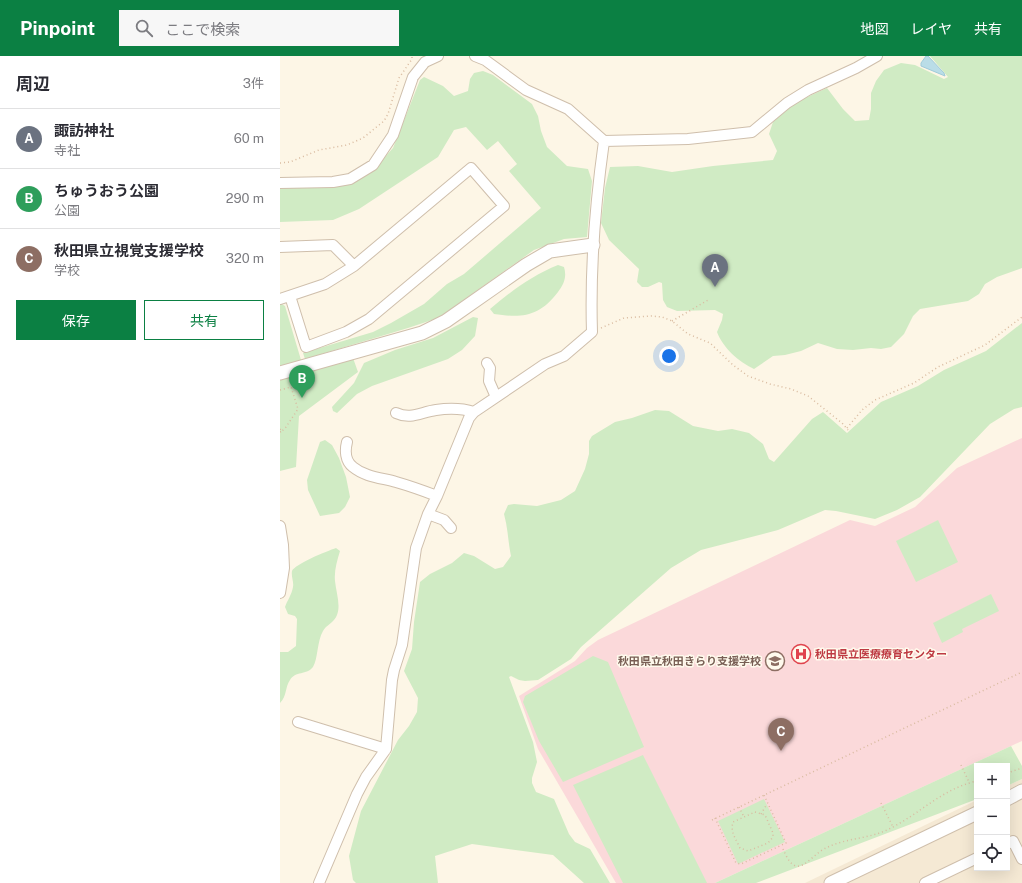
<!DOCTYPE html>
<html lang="ja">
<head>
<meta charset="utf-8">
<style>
  :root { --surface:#fff; --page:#f7f7f7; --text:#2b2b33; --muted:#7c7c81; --line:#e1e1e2; --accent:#0b8043 }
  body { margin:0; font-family:"Public Sans","Noto Sans JP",sans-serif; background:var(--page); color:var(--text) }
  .controls { position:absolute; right:12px; bottom:12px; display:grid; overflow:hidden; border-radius:0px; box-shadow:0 4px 16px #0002 }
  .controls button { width:36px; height:36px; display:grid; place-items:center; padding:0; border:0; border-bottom:1px solid var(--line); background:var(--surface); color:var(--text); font:20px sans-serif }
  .you { position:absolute; left:389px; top:300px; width:14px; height:14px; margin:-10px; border:3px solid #fff; border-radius:50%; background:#1a73e8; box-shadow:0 0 0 6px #1a73e833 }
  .badge { display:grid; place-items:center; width:26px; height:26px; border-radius:50%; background:var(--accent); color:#fff; font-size:13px; font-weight:700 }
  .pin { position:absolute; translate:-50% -33px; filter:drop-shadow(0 1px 2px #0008) }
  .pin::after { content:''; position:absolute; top:21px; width:14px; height:12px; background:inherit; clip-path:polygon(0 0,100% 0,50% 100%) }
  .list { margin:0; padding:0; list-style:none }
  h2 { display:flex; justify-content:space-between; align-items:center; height:52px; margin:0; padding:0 16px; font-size:17px }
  h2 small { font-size:13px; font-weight:400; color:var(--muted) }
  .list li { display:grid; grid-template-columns:26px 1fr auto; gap:12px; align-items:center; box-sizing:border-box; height:60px; padding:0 16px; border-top:1px solid var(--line) }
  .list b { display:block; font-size:15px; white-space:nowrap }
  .list p { margin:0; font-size:13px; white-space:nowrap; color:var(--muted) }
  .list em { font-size:13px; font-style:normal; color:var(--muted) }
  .actions { display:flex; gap:8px; padding:12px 16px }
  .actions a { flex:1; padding:9px 0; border:1px solid var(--accent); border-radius:0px; text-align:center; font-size:14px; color:var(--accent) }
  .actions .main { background:var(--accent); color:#fff }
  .icon { flex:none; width:22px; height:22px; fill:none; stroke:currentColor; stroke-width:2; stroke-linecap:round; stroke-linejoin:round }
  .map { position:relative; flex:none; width:742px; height:827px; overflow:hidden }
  header { display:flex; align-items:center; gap:24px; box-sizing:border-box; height:56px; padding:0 20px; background:var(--accent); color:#fff }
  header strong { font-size:19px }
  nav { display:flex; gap:22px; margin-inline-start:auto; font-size:14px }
  .search { width:280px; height:36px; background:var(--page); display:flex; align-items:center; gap:10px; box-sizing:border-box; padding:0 14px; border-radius:0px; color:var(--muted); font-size:15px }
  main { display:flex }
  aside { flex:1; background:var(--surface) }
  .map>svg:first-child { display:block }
  .residential { fill:#f5e9d4 }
  .medical { fill:#fbd9da }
  .green { fill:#d0ebc4 }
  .water { fill:#badde7; stroke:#9fcbda }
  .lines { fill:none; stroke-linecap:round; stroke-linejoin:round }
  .minor-casing { stroke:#cfbfac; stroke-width:12 }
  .tertiary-casing { stroke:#cfbfac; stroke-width:15 }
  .path { stroke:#d9bba0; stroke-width:1.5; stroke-dasharray:1 3; stroke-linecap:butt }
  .minor { stroke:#fff; stroke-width:10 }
  .tertiary { stroke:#fff; stroke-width:13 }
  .labels { text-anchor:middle; stroke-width:3; stroke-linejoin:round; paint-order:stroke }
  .health-label { font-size:11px; font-weight:bold; fill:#be3a42; stroke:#fffaed; text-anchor:start }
  .education-label { font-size:11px; font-weight:bold; fill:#785e54; stroke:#fffaed; text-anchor:end }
</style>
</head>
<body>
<header>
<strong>Pinpoint</strong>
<div class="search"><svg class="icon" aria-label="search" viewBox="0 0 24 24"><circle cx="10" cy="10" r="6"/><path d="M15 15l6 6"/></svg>ここで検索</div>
<nav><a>地図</a><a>レイヤ</a><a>共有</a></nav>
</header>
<main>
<aside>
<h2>周辺<small>3件</small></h2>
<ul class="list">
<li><span class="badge" style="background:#6b7280">A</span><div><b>諏訪神社</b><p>寺社</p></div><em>60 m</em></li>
<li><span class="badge" style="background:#2e9e5b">B</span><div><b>ちゅうおう公園</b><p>公園</p></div><em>290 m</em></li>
<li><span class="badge" style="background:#8d6e63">C</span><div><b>秋田県立視覚支援学校</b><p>学校</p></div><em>320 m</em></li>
</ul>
<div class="actions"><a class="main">保存</a><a>共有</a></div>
</aside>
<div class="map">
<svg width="742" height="827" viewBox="0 0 742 827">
  <rect width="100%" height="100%" fill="#fdf6e6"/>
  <path class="residential" d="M742,723v104h-217l172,-83v68h30v-82z"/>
  <path class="medical" d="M742,382v303l-307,142h-99l-78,-134 -19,-53 56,-35 12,-13 11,-8 252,-120 25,6 40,-19 42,-39z"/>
  <path class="green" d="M650,0h92v212l-25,9 -12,7 -6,10 -11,7 -48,8 -7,7 -9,18 -13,13 -10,2 -10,-1 -18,2 -16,-1 -19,-6 -17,8 -16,4 -12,1 -19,13c-15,-7 -31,-21 -37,-37l5,-12 1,-6 -8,-4 -38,1 -10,-4 -4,-7 -1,-17 -3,-1 -11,5h-6l-5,-5 2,-13 -30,-29 -8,-17 4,-35 5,-21 28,-1 34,6 41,-6 60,-6 4,-9 -8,-17 4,-12 19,-18 35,-16 16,21 12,12 14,-1 2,-11v-16l5,-12 8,-11 17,-7 14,2 29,14 4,-2z
    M203,15l10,4 39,29 6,12 3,15 6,16 20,19 21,3 4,12 -5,56 -23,2 -30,11 -96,68 -30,10 -103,31 -2,-6 70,-21 18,-9 33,-19 23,-20 17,-10 77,-66 -32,-37 8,-7 -19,-23 -11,9 -21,-23 -12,3 -16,27 -79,52 -26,11 -53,2v-35l45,1 28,-6 21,-13 19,-21 27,-68 4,-3 19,9 11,10 14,-5 2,-12 4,-6z
    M278,209l6,2c3,10 0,17 -6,25 -19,25 -36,26 -64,22l-4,-5c21,-18 43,-34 68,-44z
    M0,247l5,3 16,54 -21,6z
    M193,261l5,1 -3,18 -13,14 -14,9 -76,27 -15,8 -20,19 -4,-2 -1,-4 22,-24 10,-20 31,-13 38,-12z
    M742,267v84l-8,2 -24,15 -70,73 -23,13 -22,9 -39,-8 -11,-1 -47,20 -77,20 -30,18 -90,79 -10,12 -33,21 -13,1 -6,-1 -8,-4 -2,1 24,65 4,20 -5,16v5l4,9 18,7 15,35 6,8 15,7 20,34h-26l-31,-28 -81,-11 -37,12 3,27h-82l-3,-3 -4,-24 12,-45 37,-71 11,-14 8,-14 1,-14 -14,-27 8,-22 2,-27 6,-40 10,-8 22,-11 12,-10 10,3 21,13 8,-2 8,-11c-3,-14 -3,-28 -7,-42l4,-9 6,-1 23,2 24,-6 14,-9 10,-22 4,-15v-13l3,-5 23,-14 17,-4 23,-8 14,1 24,15 25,5 14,-2 17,4 14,11 6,15 5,3 38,-43 11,-7 24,21 34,-31 37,-16 26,-16 42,-19z
    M73,302l5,14 -59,44 -3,51 -16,4v-91z
    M45,384l7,5 7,13 7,19 4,20 -5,10 -6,6 -19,3 -12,-26 -1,-10 13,-38z
    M658,464l20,42 -42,20 -20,-41z
    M56,492l4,3c-3,10 -6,20 -5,30 1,11 6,24 2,34 -3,8 -11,10 -14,16 -6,10 -5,28 -10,36 -6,8 -18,4 -23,13 -5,7 -3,16 -10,23v-51h8l8,-6 1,-27 -2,-3 -7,-2 -3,-7c2,-6 7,-13 8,-20 1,-5 -2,-10 -1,-16 3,-7 35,-20 44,-23z
    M711,538l8,17 -37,18 1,3 -21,11 -9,-20z
    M313,600l15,6 36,85 -81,35 -24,-41 -16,-39 2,-6z
    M731,690l11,20v13l-15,7v-20h-30v33l-221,84h-41z
    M363,699l64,128h-84l-50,-98z
    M484,743l21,43 -47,22 -20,-43z"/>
  <path class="water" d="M646,0h2l16,17 1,3 -24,-10v-3z"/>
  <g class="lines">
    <defs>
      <path id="minor" d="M195,0l10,4 41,30 42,19 36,32 84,-2 64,-7 35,-29 21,-13 48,-22 21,-12
        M0,127l53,-1 17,-3 23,-14 20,-30 20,-58 12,-15 13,-6
        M0,191l53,-2 21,21
        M0,243l45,-15 29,-18 117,-98 33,38 -135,113 -23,13 -40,15 -16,-51
        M207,307l3,5 -1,13 7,16
        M116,357c15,7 25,-1 40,-3 14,-2 25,-2 38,2
        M67,386c-2,8 -2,19 6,25 12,10 29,11 43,15 14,4 28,9 41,14
        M148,458l16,6 7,8
        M0,470l3,19 1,23 -4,25
        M18,666l88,27
        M727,788l6,-3 9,18
        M39,827l38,-89 9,-17 20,-28 6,-69 2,-10 8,-25 14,-97 12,-34 9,-18 32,-78 5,-6 71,-48 19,-8 28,-24c-2,-64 3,-127 12,-191
        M645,827l52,-25"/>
      <path id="tertiary" d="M0,317l142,-40 24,-12 80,-56 24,-14 43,-6
        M727,743l15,-8
        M551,827l146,-70"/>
    </defs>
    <use href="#minor" class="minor-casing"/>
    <use href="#tertiary" class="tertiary-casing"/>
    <path class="path" d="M0,107l10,-1 29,-12 28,-5 16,-7 21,-17 4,-7 11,-36 13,-19v-3
      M392,265l38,-22
      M321,272l23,-10 27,-2 11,1 10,4 16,13 22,9 23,22 15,11 22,8 21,5 17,7 34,27 6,7
      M0,334l11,-3 7,22 -12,18 -4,4
      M567,372l15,-18 13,-10 39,-17 24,-16 47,-22 37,-28
      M0,373l2,2 -2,1
      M681,709l8,17
      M727,717l15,-5
      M601,747l12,24
      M459,751l5,10
      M475,756l10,3 8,18v4l-5,6 -20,8 -8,-3c-4,-9 -10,-16 -7,-26z
      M481,758l6,-10
      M435,762l21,45 5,1 45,-21 -22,-48
      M432,764l310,-148
      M503,793c3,6 6,15 13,17 9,2 20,-14 30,-18 19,-10 42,-9 61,-18 32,-15 54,-41 90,-49"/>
    <use href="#minor" class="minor"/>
    <use href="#tertiary" class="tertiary"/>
  </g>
  <defs>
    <symbol id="hospital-ring" viewBox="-11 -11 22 22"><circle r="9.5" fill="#fffaed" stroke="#e0444e" stroke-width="1.5"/><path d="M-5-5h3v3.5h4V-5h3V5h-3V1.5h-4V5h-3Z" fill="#e0444e"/></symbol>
    <symbol id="school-ring" viewBox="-11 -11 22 22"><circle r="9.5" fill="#fffaed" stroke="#8d6e63" stroke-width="1.5"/><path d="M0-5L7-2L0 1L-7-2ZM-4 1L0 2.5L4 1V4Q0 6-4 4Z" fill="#8d6e63"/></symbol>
  </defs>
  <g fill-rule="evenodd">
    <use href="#hospital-ring" x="510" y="587" width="22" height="22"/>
    <use href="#school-ring" x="484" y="594" width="22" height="22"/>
  </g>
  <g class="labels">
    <g class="health-label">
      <text x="535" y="602">秋田県立医療療育センター</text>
    </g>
    <g class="education-label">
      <text x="481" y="609">秋田県立秋田きらり支援学校</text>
    </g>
  </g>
</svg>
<div class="controls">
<button>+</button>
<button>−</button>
<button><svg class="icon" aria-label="locate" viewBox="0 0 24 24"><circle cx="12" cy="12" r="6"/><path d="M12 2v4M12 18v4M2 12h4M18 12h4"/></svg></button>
</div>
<div class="you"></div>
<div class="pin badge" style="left:435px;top:231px;background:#6b7280">A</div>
<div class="pin badge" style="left:22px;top:342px;background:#2e9e5b">B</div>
<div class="pin badge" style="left:501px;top:695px;background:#8d6e63">C</div>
</div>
</main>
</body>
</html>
